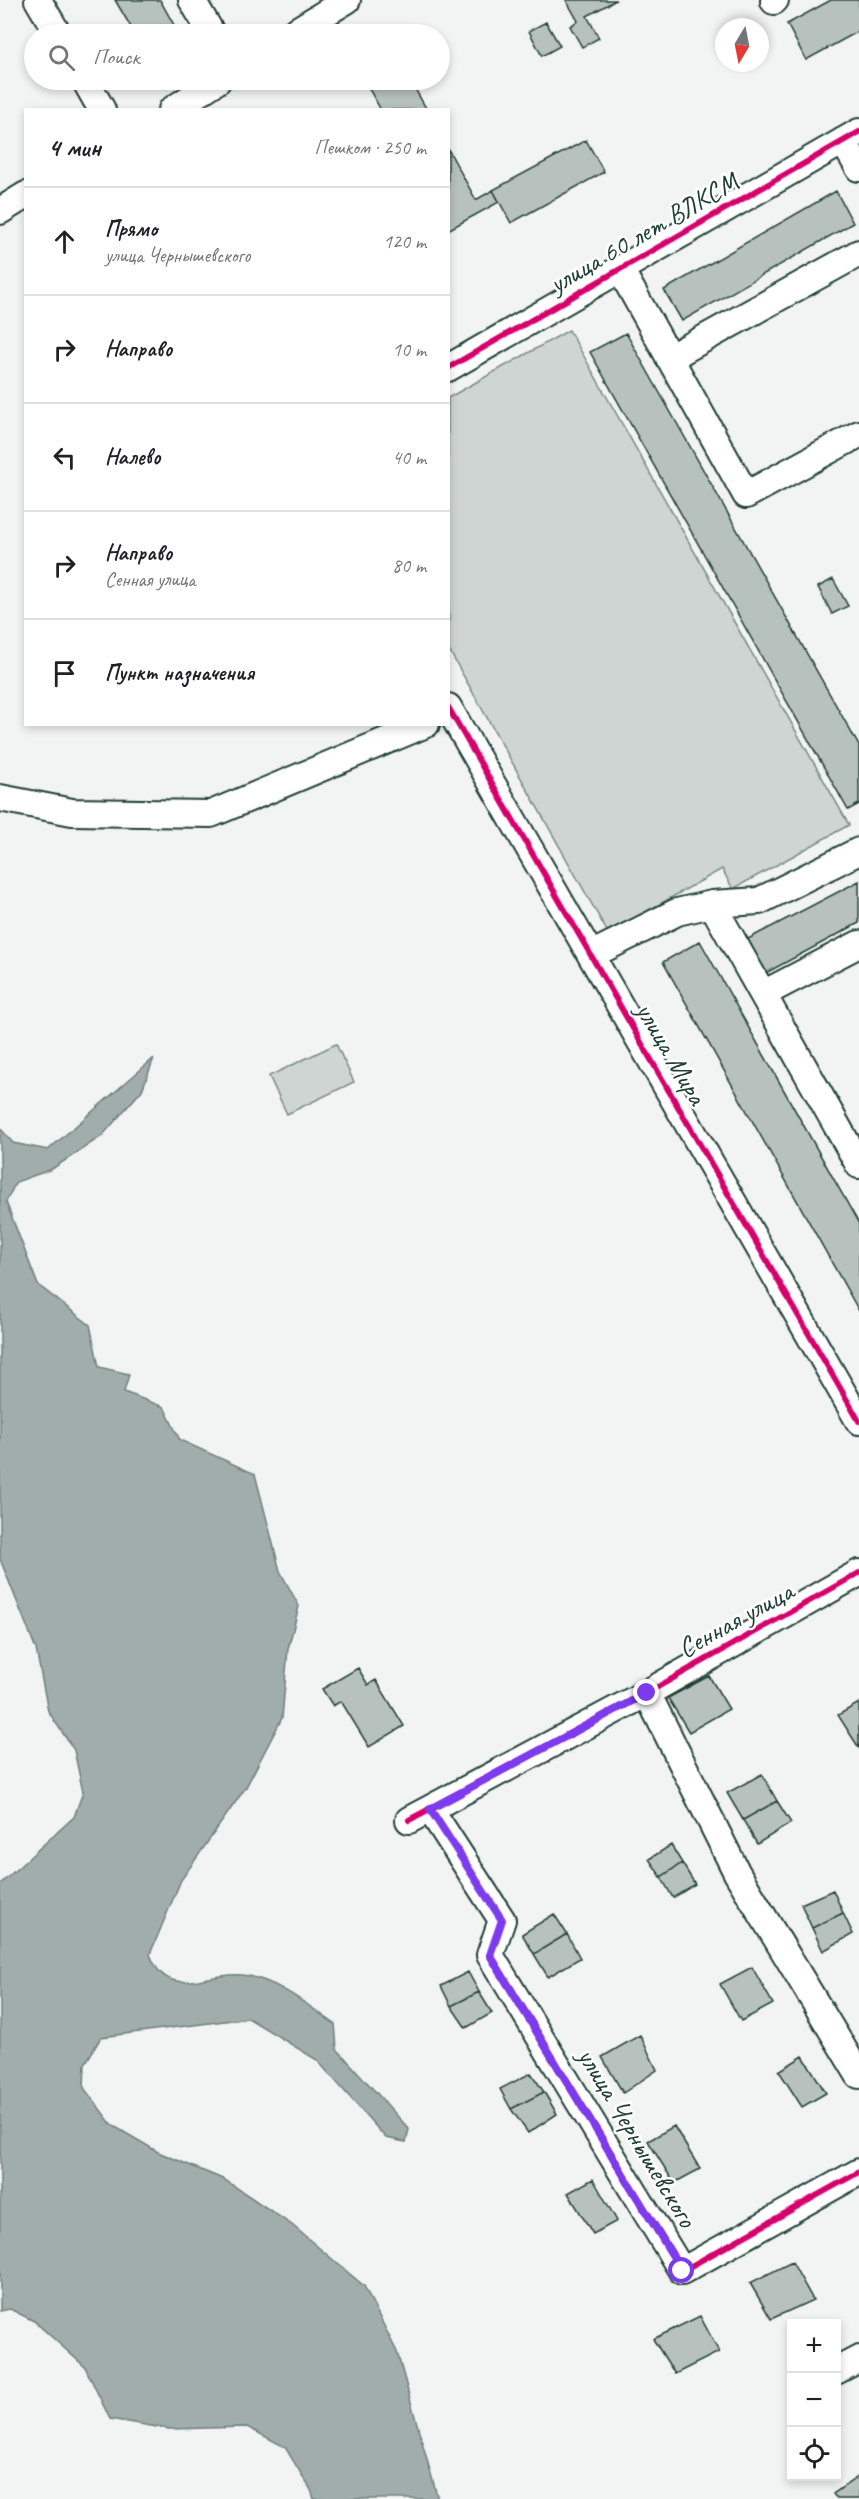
<!DOCTYPE html>
<html lang="ru">
<head>
<meta charset="utf-8">
<style>
  :root { --surface:#fff; --page:#f6f6f6; --text:#202124; --muted:#757577; --line:#e0e0e0 }
  body { margin:0; font-family:Caveat,sans-serif; background:var(--page); color:var(--text) }
  .controls { position:absolute; right:18px; bottom:18px; display:grid; overflow:hidden; border-radius:0px; box-shadow:0 3px 9px #0003 }
  .controls button { width:54px; height:54px; display:grid; place-items:center; padding:0; border:0; border-bottom:2px solid var(--line); background:var(--surface); color:var(--text); font:30px sans-serif }
  .compass { position:absolute; left:715px; top:18px; width:54px; height:54px; border-radius:50%; background:var(--surface); box-shadow:0 3px 9px #0003; rotate:190deg }
  .stop { position:absolute; width:18px; height:18px; margin:-14px; border:4px solid #7c3aed; border-radius:50%; background:#fff }
  .stop.end { background:#7c3aed; border-color:#fff; box-shadow:0 2px 6px #0008 }
  .list { margin:0; padding:0; list-style:none }
  h2 { display:flex; justify-content:space-between; align-items:center; height:78px; margin:0; padding:0 24px; font-size:26px }
  h2 small { font-size:20px; font-weight:400; color:var(--muted) }
  .list li { display:grid; grid-template-columns:39px 1fr auto; gap:18px; align-items:center; box-sizing:border-box; height:108px; padding:0 24px; border-top:2px solid var(--line) }
  .list b { display:block; font-size:22px; white-space:nowrap }
  .list p { margin:0; font-size:20px; white-space:nowrap; color:var(--muted) }
  .list em { font-size:20px; font-style:normal; color:var(--muted) }
  .icon { flex:none; width:33px; height:33px; fill:none; stroke:currentColor; stroke-width:2; stroke-linecap:round; stroke-linejoin:round }
  .map { position:relative; flex:none; width:859px; height:2499px; overflow:hidden }
  .search { position:absolute; background:var(--surface); box-shadow:0 3px 9px #0003; left:24px; top:24px; width:426px; height:66px; display:flex; align-items:center; gap:15px; box-sizing:border-box; padding:0 21px; border-radius:33px; color:var(--muted); font-size:22px }
  .panel { position:absolute; background:var(--surface); box-shadow:0 3px 9px #0003; left:24px; top:108px; width:426px; height:618px; border-radius:0px }
  .map>svg:first-child { display:block }
  .green { fill:#ced5d3; stroke:#768984; stroke-width:1.5 }
  .water { fill:#a1adaa; stroke:#6d807b; stroke-width:1.5 }
  .building { fill:#b7c1bd; stroke:#1f3d34; stroke-width:1.5 }
  .lines { fill:none; stroke-linecap:round; stroke-linejoin:round }
  .minor-casing { stroke:#1f3d34; stroke-width:30 }
  .minor { stroke:#fff; stroke-width:26 }
  .cycleway-casing { stroke:#fff; stroke-width:10 }
  .cycleway { stroke:#d6006c; stroke-width:6 }
  .route { stroke:#7c3aed; stroke-width:8 }
  .labels { text-anchor:middle; stroke-width:5; stroke-linejoin:round; paint-order:stroke }
  .street-label { font-size:28px; fill:#1f3d34; stroke:#fff }
</style>
</head>
<body>
<div class="map">
<svg width="859" height="2499" viewBox="0 0 859 2499">
  <rect width="100%" height="100%" fill="#f2f3f3"/>
  <filter id="ink" filterUnits="userSpaceOnUse"><feTurbulence type="fractalNoise" baseFrequency=".0167" numOctaves="2"/><feDisplacementMap in="SourceGraphic" scale="12" xChannelSelector="R" yChannelSelector="G"/><feConvolveMatrix kernelMatrix="1 2 1 2 8 2 1 2 1" color-interpolation-filters="sRGB"/></filter>
  <g filter="url(#ink)">
    <path class="green" d="M569,330l280,495 -116,64 -11,-20 -114,64 -159,-283 -1,-252z
      M336,1044l18,38 -67,32 -18,-38z"/>
    <path class="water" d="M154,1058l-12,32 -40,46 -50,33 -36,13 -10,20 32,83 52,40 9,42 30,7 -5,18 40,15 16,33 75,34 25,97 19,35 -11,43 -6,69 -36,69 -65,93 -31,74c17,49 56,17 92,21 35,4 65,30 93,49l2,25 72,80 -3,13 -20,-4 -69,-78 -69,-42 -147,19 -16,27 -1,24 28,37 46,27 67,28 67,45 72,61 33,66 41,147h-124l-3,-9 -26,-43 -38,-20 -78,2 -59,-10 -25,-52 -51,-46 -24,-12 -10,2v-427l74,-67 9,-25 -9,-42 -26,-39 -12,-62 -36,-90v-431l13,15 35,7z"/>
    <path class="building" d="M115,0h45l19,34h-44z
      M566,0h50l-29,16 12,22 -17,9 -12,-21 8,-5z
      M831,0h28v31l-53,29 -19,-36z
      M546,22l14,24 -18,10 -13,-25z
      M364,80h46l17,30h-46z
      M586,140l18,32 -93,51 -18,-33z
      M448,149l28,51 17,-10 6,12 -51,28z
      M836,191l17,32 -171,98 -18,-31z
      M626,333l233,413v58l-11,6 -258,-458z
      M833,579l15,27 -16,8 -14,-27z
      M859,881v42l-95,51 -18,-34z
      M700,941l159,283v87l-196,-349z
      M358,1668l10,17 8,-5 28,46 -35,21 -28,-46 -8,5 -11,-17z
      M709,1676l20,33 -40,23 -21,-34z
      M859,1703v45l-21,-33z
      M762,1774l15,27 -34,19 -16,-27z
      M777,1801l14,22 -34,21 -14,-24z
      M671,1845l11,18 -21,14 -12,-18z
      M682,1863l13,21 -22,14 -12,-21z
      M833,1890l10,23 -31,15 -11,-24z
      M843,1913l10,21 -30,17 -11,-23z
      M554,1914l13,20 -33,20 -12,-20z
      M567,1934l13,24 -32,19 -14,-23z
      M752,1967l21,37 -32,17 -21,-37z
      M468,1972l11,20 -28,14 -10,-20z
      M479,1992l13,21 -26,15 -15,-22z
      M640,2035l17,35 -34,23 -21,-36z
      M803,2056l23,37 -24,14 -23,-36z
      M531,2073l13,19 -33,17 -11,-20z
      M544,2092l13,22 -29,19 -17,-24z
      M674,2126l26,43 -26,14 -26,-42z
      M593,2179l24,42 -24,13 -25,-41z
      M792,2262l21,38 -42,19 -21,-36z
      M700,2316l19,36 -44,22 -22,-35z
      M859,2476v23h-22l-4,-5z"/>
    <g class="lines">
      <defs>
        <path id="minor" d="M38,0l20,34
          M192,0l20,34
          M774,1l1,-1
          M291,34l56,-34
          M85,80l17,30
          M172,110l46,-30
          M843,141l16,27
          M0,211l26,-16
          M620,269l126,226 113,-61
          M669,358l190,-105
          M448,368l411,-236
          M448,707l411,714
          M0,798l72,14 139,2 215,-90
          M712,904l147,261
          M591,955l86,-43 35,-8 47,-3 100,-50
          M763,994l96,-50
          M647,1693l90,180 122,202
          M430,1809l72,111 -12,35 192,316 177,-99
          M409,1820l238,-127 212,-120
          M836,2371l23,-12"/>
      </defs>
      <use href="#minor" class="minor-casing"/>
      <use href="#minor" class="minor"/>
      <defs>
        <path id="cycleway" d="M448,368l411,-236
          M448,707l411,714
          M409,1820l238,-127 212,-120
          M490,1955l192,316 177,-99"/>
      </defs>
      <use href="#cycleway" class="cycleway-casing"/>
      <use href="#cycleway" class="cycleway"/>
    </g>
  </g>
  <g class="lines" filter="url(#ink)">
    <path class="route" d="M647,1693l-217,116 72,111 -12,35 192,316"/>
  </g>
  <g class="labels">
    <g class="street-label">
      <text transform="translate(643 232) rotate(-30)" y="10">улица 60 лет ВЛКСМ</text>
      <text transform="translate(672 1053) rotate(60)" y="10">улица Мира</text>
      <text transform="translate(735 1619) rotate(-29)" y="10">Сенная улица</text>
      <text transform="translate(638 2137) rotate(59)" y="10">улица Чернышевского</text>
    </g>
  </g>
</svg>
<div class="controls">
<button>+</button>
<button>−</button>
<button><svg class="icon" aria-label="locate" viewBox="0 0 24 24"><circle cx="12" cy="12" r="6"/><path d="M12 2v4M12 18v4M2 12h4M18 12h4"/></svg></button>
</div>
<svg class="compass" viewBox="-18 -18 36 36"><path d="M0-13l5 13h-10z" fill="#e53935"/><path d="M0 13l5-13h-10z" fill="#757577"/></svg>
<div class="stop" style="left:682px;top:2271px"></div>
<div class="stop end" style="left:647px;top:1693px"></div>
<div class="search"><svg class="icon" aria-label="search" viewBox="0 0 24 24"><circle cx="10" cy="10" r="6"/><path d="M15 15l6 6"/></svg>Поиск</div>
<section class="panel">
<h2>4 мин<small>Пешком · 250 m</small></h2>
<ul class="list">
<li><svg class="icon" aria-label="ahead" viewBox="0 0 24 24"><path d="M12 20V5M6 11l6-6 6 6"/></svg><div><b>Прямо</b><p>улица Чернышевского</p></div><em>120 m</em></li>
<li><svg class="icon" aria-label="right" viewBox="0 0 24 24"><path d="M7 20v-9h11M14 6l5 5-5 5"/></svg><div><b>Направо</b></div><em>10 m</em></li>
<li><svg class="icon" aria-label="left" viewBox="0 0 24 24"><path d="M17 20v-9H6M10 6l-5 5 5 5"/></svg><div><b>Налево</b></div><em>40 m</em></li>
<li><svg class="icon" aria-label="right" viewBox="0 0 24 24"><path d="M7 20v-9h11M14 6l5 5-5 5"/></svg><div><b>Направо</b><p>Сенная улица</p></div><em>80 m</em></li>
<li><svg class="icon" aria-label="arrive" viewBox="0 0 24 24"><path d="M6 21V4h12l-3 4 3 4H6"/></svg><div><b>Пункт назначения</b></div></li>
</ul>
</section>
</div>
</body>
</html>
